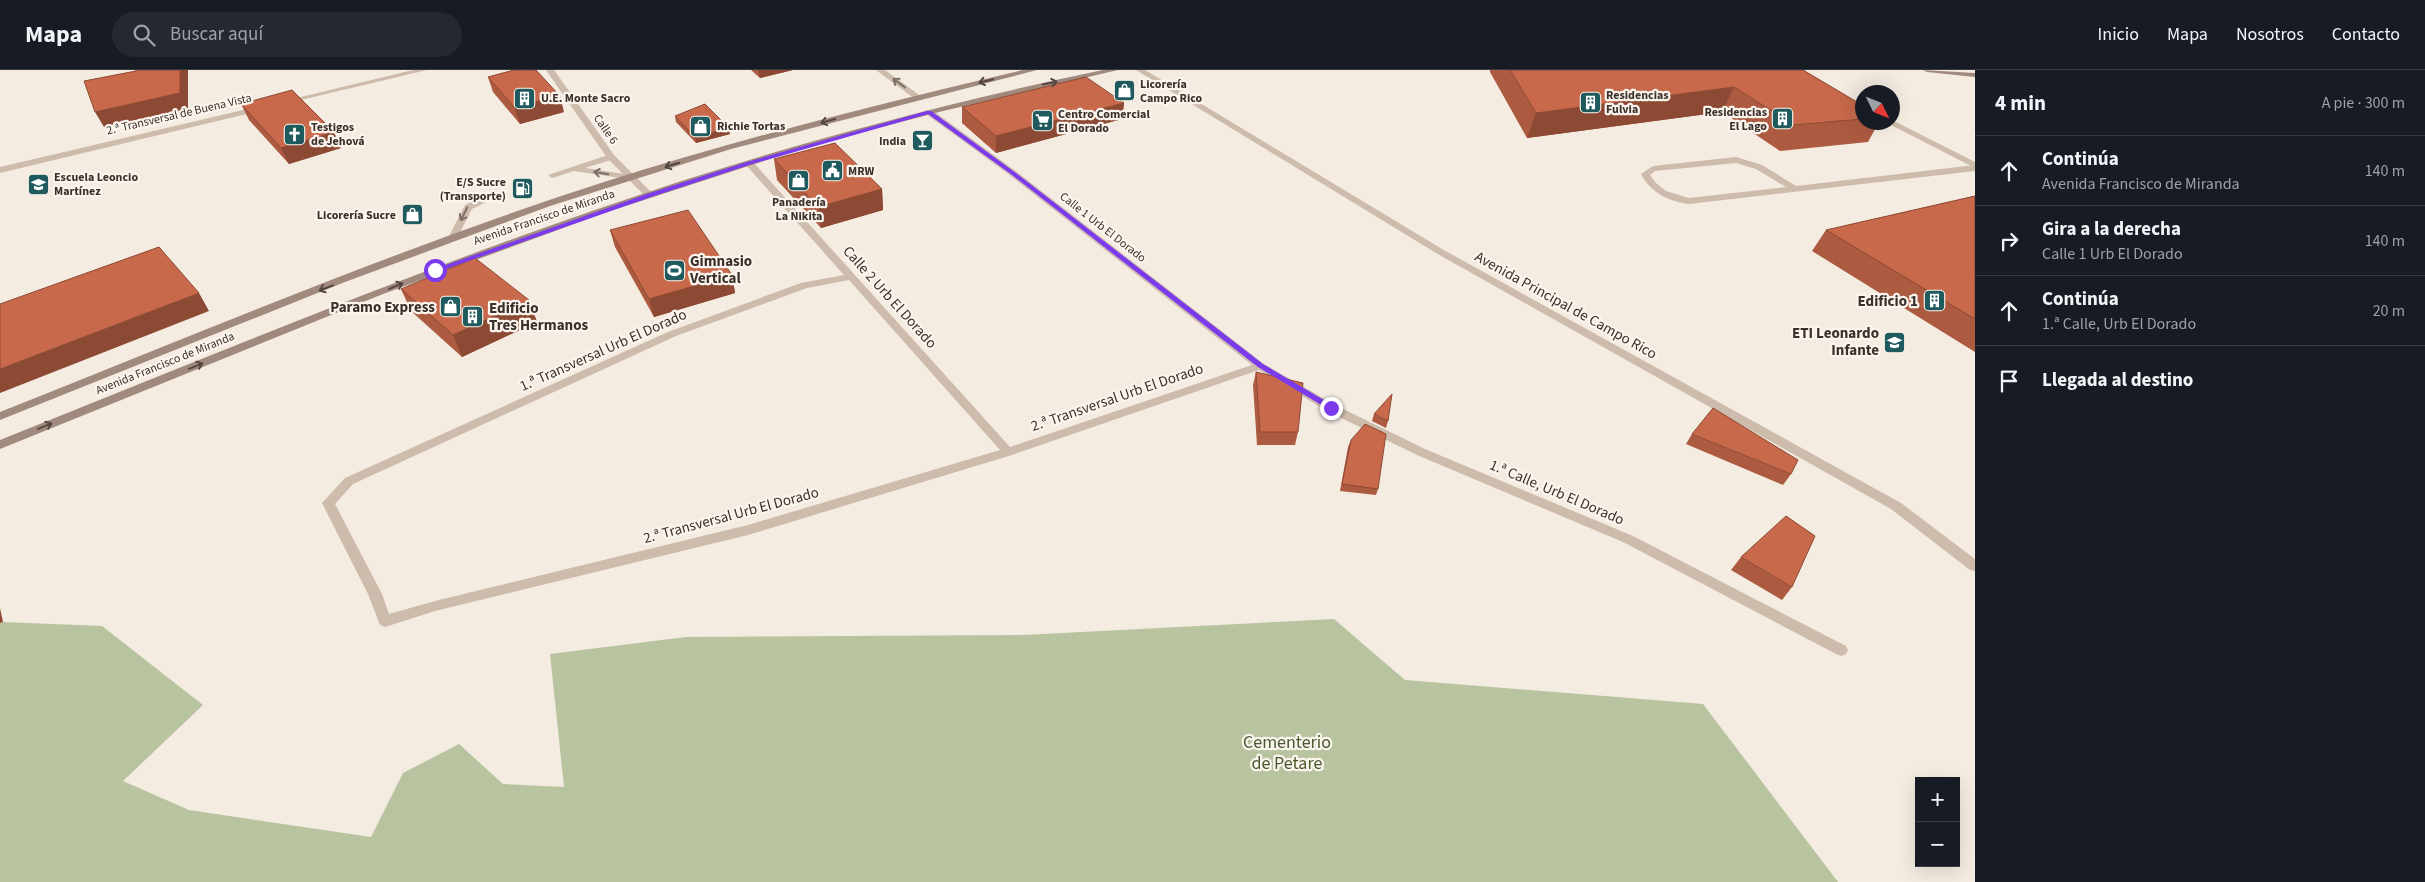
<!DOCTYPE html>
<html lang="es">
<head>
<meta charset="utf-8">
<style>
  :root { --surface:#171b24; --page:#242831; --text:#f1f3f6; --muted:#9ea1a6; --line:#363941 }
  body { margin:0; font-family:"Source Sans 3",sans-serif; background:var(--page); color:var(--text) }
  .controls { position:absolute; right:15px; bottom:15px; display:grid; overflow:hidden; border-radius:0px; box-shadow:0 5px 20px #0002 }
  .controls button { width:45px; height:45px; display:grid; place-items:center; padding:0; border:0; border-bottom:1px solid var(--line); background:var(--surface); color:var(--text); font:25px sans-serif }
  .compass { position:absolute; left:1855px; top:15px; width:45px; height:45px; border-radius:50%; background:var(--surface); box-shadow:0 5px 20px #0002; rotate:133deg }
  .stop { position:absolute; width:15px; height:15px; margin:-11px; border:4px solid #7c3aed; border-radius:50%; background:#fff }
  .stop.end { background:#7c3aed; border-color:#fff; box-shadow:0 1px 5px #0008 }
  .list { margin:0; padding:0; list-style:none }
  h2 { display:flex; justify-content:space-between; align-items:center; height:65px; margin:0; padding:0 20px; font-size:21px }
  h2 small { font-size:16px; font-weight:400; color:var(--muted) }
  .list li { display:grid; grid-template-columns:32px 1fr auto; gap:15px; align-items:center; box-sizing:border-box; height:70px; padding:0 20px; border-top:1px solid var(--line) }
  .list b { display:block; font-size:19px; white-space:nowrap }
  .list p { margin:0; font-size:16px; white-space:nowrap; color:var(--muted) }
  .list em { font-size:16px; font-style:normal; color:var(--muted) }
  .icon { flex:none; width:28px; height:28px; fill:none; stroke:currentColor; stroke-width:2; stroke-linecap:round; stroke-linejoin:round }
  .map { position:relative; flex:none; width:1975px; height:812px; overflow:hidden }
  header { display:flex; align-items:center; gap:30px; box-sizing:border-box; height:70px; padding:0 25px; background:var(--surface); border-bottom:1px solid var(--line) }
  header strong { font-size:24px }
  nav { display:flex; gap:28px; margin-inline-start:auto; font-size:18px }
  .search { width:350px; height:45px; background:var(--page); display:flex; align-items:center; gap:12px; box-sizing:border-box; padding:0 18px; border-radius:28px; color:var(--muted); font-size:19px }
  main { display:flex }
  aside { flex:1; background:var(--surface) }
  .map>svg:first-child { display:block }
  .green { fill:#b8c4a0 }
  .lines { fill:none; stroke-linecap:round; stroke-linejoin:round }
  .service { fill:#cdbbac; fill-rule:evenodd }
  .minor { fill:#cdbbac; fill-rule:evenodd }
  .secondary { fill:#a18a7d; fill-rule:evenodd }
  .wall { fill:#ac5a40 }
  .shaded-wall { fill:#8c4a34 }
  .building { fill:#c8694b; stroke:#8c4a34 }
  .oneway { stroke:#544640 }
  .oneway2 { stroke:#7d6f65 }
  .route { fill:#7c3aed }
  .labels { text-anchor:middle; stroke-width:4.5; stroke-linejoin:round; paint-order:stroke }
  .far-poi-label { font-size:12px; font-weight:bold; fill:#3b302b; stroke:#fbf5ee; text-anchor:start }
  .far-street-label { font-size:12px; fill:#3b302b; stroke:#fbf5ee }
  .poi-label { font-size:15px; font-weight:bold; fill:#3b302b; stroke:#fbf5ee; text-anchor:end }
  .street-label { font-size:15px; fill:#3b302b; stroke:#fbf5ee }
  .near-park-label { font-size:18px; fill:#4a5a2e; stroke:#fbf5ee }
</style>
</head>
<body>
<header>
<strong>Mapa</strong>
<div class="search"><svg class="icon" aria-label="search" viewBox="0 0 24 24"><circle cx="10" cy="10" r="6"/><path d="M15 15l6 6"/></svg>Buscar aquí</div>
<nav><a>Inicio</a><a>Mapa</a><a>Nosotros</a><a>Contacto</a></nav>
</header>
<main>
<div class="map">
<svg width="1975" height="812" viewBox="0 0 1975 812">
  <rect width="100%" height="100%" fill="#f4ebe1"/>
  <path class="green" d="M1334,549l71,61 298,24 135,178h-1838v-259l3,-1 99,4 101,79 -80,76 66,29 182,27 32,-64 56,-29 44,40 61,3 -14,-133 136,-17 337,-2z"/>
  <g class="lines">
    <path class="service" d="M611,84l4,3 -1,2 -29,9 46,7 3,1v4l-60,-9 -22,7 -4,-3z
      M1736,87l26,8 34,21 179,-21v6l-286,33c-21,-3 -38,-11 -48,-30l12,-8zM1736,93l20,6 30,18 -97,11 -23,-7 -10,-8 -6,-8 5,-4z
      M485,126l5,3 -2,2 -16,8 -16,31h-6l-2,-2 17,-33z"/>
    <path class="minor" d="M413,0h14l-143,34 -4,-2z
      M546,0h8l60,85 38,38v4h-6l-38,-38z
      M876,0h9l37,27 -7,2z
      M1136,0h9l297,179 459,254 74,56v12l-5,-1 -79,-61 -455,-256z
      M260,36h3v4l-263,63v-6z
      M926,40h6l85,62 247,192 71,41 90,44 208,87 213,110 2,4 -2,4 -5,2 -5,-2 -213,-112 -206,-87 -90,-44 -68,-41 -247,85 -264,80 -313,76 -50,16 -5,-2 -12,-31 -46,-91 23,-25 323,-146 133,-49 43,-8 -98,-110v-4h6l258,286 242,-82 -241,-189 -85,-62zM849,210l151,170 -252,75 -313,76 -46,13 -7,-20 -47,-90 18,-20 323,-148 131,-48z
      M1892,50l83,42v6l-86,-44 3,-2z"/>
    <path class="secondary" d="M1023,0h14l-306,79 -181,57 -205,76 -345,138v-8c200,-79 399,-164 604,-230 138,-44 278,-79 419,-112z
      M1103,0h15l-175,41 -84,22 -86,25 -169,55 -221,81 -383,155v-9c198,-79 394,-161 595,-230 166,-58 336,-104 508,-140z
      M1923,0l52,3v4l-48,-5z"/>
  </g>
  <path class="wall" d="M751,0h42l-33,8z
    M1490,0h313l59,35v17h17l-11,20 -88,9 -58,-39 -195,26 -37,-66z
    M488,7l76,35 -44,12 -27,-32z
    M1124,33l-2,16 -126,34 -34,-30v-16z
    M241,34l100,44 -52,16 -40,-44z
    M675,46l55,18 -34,9 -20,-21z
    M774,89l108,30 1,21 -62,18 -44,-48z
    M1975,126v156l-163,-101 14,-21z
    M610,160l122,45 3,18 -81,24 -39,-70z
    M401,219l128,11 8,22 -75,35 -51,-46z
    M1256,302l42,60 -3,13h-38l-4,-60z
    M1374,344l14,7 -2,7 -14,-7z
    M1692,364l99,40 -8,11 -97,-41z
    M1351,370l27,49 -2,6 -36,-4 8,-44z
    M1741,487l51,30 -10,13 -51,-30z"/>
  <path class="shaded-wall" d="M180,0h8v39l-84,18 -9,-15z
    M758,0h35l-33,8z
    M1734,17l-12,25 -195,26 9,-25z
    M560,26l4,16 -44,12 -6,-17z
    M1124,33l-2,16 -126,34v-17z
    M729,58l1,6 -34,9 -1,-6z
    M334,62l7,16 -52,16 -8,-16z
    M882,119l1,21 -62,18 -3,-21z
    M732,205l3,18 -81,24 -5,-18z
    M199,223l10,18 -209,82v-24z
    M529,230l8,22 -75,35 -9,-22z
    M0,538l3,14 -3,1z"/>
  <path class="building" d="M135,0h45v23l-85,19 -11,-31 52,-10z
    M514,0h22l24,26 -46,11 -26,-30z
    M1510,0h293l59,35v14l-68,6 -60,-38 -198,26z
    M1086,7l38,26 -128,33 -34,-29z
    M292,20l42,42 -53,16 -40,-44z
    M705,34l24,24 -34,9 -20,-21z
    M835,73l47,46 -64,18 -44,-48z
    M1975,126v123l-149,-89z
    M688,140l44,65 -83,24 -39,-69z
    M159,177l40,46 -199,76v-65z
    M475,188l54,42 -76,35 -52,-46z
    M1256,302l47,11 -5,49h-38z
    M1392,324l-4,27 -14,-7z
    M1713,338l85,52 -7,14 -99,-40z
    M1365,354l21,10 -8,55 -36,-5 9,-44z
    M1786,446l29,20 -23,51 -51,-30z"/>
  <defs><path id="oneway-shaft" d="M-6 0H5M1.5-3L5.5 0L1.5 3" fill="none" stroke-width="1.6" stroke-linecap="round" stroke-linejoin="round" transform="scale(1.25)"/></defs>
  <g class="oneway">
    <use href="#oneway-shaft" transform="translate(986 11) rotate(167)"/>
    <use href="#oneway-shaft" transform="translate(1050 13) rotate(-11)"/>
    <use href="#oneway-shaft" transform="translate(828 51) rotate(165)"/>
    <use href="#oneway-shaft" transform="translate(672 95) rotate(163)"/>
    <use href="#oneway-shaft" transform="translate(396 216) rotate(-22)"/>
    <use href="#oneway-shaft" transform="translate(326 218) rotate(159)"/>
    <use href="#oneway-shaft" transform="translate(196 296) rotate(-22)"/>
    <use href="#oneway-shaft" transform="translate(45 356) rotate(-22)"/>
  </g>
  <g class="oneway2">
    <use href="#oneway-shaft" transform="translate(899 13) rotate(-144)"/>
    <use href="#oneway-shaft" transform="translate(601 103) rotate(-171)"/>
    <use href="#oneway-shaft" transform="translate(464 144) rotate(117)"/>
  </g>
  <path class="route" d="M927,41h4l85,62 247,191 71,42v3h-6l-70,-42 -246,-192 -84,-61 -176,50 -101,33 -214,75 -5,-2 215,-76 100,-32z"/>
  <defs>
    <symbol id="shop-square" viewBox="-11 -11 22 22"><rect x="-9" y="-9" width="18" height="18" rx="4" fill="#1f5a5e" stroke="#fbf5ee"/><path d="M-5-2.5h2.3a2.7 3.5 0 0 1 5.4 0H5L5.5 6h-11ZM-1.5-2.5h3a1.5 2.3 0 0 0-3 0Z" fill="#fff"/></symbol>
    <symbol id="building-square" viewBox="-11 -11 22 22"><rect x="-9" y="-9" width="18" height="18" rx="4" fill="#1f5a5e" stroke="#fbf5ee"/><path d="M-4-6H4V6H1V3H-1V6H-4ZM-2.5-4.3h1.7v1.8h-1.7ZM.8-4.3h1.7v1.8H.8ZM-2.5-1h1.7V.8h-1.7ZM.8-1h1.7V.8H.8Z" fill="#fff"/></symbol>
    <symbol id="supermarket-square" viewBox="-11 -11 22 22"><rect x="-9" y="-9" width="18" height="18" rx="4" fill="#1f5a5e" stroke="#fbf5ee"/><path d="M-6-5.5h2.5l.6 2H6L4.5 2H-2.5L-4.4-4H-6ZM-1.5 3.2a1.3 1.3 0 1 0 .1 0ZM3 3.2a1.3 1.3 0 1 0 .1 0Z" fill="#fff"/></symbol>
    <symbol id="church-square" viewBox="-11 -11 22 22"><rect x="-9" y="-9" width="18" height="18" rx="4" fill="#1f5a5e" stroke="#fbf5ee"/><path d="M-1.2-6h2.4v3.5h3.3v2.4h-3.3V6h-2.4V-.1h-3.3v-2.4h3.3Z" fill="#fff"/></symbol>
    <symbol id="bar-square" viewBox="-11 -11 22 22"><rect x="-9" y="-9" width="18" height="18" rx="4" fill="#1f5a5e" stroke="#fbf5ee"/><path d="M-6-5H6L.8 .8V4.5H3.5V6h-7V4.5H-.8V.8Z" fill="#fff"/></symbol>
    <symbol id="civic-square" viewBox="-11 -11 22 22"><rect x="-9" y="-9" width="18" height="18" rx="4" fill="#1f5a5e" stroke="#fbf5ee"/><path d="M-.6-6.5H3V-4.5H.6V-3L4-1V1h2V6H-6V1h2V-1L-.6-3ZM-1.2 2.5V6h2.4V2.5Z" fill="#fff"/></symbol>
    <symbol id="school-square" viewBox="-11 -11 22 22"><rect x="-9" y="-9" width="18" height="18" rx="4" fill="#1f5a5e" stroke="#fbf5ee"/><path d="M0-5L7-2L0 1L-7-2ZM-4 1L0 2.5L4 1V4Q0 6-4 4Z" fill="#fff"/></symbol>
    <symbol id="fuel-square" viewBox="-11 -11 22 22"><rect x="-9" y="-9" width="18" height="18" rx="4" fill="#1f5a5e" stroke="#fbf5ee"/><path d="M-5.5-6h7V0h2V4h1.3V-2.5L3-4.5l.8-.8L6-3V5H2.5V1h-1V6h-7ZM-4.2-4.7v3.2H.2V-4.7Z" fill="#fff"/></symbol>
    <symbol id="stadium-square" viewBox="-11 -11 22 22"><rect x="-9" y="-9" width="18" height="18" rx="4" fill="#1f5a5e" stroke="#fbf5ee"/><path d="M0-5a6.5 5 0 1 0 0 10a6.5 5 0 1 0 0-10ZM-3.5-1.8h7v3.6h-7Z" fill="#fff"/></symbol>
  </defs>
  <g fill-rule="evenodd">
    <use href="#shop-square" x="1112" y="8" width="25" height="25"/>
    <use href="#building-square" x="512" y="16" width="25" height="25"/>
    <use href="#building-square" x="1578" y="20" width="25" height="25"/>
    <use href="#building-square" x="1770" y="36" width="25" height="25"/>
    <use href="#supermarket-square" x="1030" y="38" width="25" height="25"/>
    <use href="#shop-square" x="688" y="44" width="25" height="25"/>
    <use href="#church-square" x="282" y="52" width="25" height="25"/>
    <use href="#bar-square" x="910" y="58" width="25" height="25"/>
    <use href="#civic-square" x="820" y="88" width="25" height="25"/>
    <use href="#shop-square" x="786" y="98" width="25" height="25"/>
    <use href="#school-square" x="26" y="102" width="25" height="25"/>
    <use href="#fuel-square" x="510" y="106" width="25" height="25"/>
    <use href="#shop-square" x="400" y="132" width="25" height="25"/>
    <use href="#stadium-square" x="662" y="188" width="25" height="25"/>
    <use href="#building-square" x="1922" y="218" width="25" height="25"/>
    <use href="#shop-square" x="438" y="224" width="25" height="25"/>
    <use href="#building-square" x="460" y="234" width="25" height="25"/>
    <use href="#school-square" x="1882" y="260" width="25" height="25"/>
  </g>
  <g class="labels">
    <g class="far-poi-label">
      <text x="1140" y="18">Licorería<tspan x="1140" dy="14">Campo Rico</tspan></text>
      <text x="1606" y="29">Residencias<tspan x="1606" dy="14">Fulvia</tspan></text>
      <text x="541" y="32">U.E. Monte Sacro</text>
      <text x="1767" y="46" text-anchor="end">Residencias<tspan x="1767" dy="14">El Lago</tspan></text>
      <text x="1058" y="48">Centro Comercial<tspan x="1058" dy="14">El Dorado</tspan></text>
      <text x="717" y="60">Richie Tortas</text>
      <text x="311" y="61">Testigos<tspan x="311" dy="14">de Jehová</tspan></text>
      <text x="906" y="75" text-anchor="end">India</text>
      <text x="848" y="105">MRW</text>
      <text x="54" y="111">Escuela Leoncio<tspan x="54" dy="14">Martínez</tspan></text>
      <text x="506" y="116" text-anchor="end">E/S Sucre<tspan x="506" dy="14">(Transporte)</tspan></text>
      <text x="799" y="136" text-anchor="middle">Panadería<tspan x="799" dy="14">La Nikita</tspan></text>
      <text x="396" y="149" text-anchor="end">Licorería Sucre</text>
    </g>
    <g class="far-street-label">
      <text transform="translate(179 44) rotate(-13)" y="4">2.ª Transversal de Buena Vista</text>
      <text transform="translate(606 59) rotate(55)" y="4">Calle 6</text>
      <text transform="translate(544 147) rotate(-19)" y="4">Avenida Francisco de Miranda</text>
      <text transform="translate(1103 157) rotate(38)" y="4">Calle 1 Urb El Dorado</text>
      <text transform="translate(165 293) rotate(-22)" y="4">Avenida Francisco de Miranda</text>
    </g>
    <g class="poi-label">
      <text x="690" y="196" text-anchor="start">Gimnasio<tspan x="690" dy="17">Vertical</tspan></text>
      <text x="1918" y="236">Edificio 1</text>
      <text x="435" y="242">Paramo Express</text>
      <text x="489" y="243" text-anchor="start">Edificio<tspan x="489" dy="17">Tres Hermanos</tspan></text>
      <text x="1879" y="268">ETI Leonardo<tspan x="1879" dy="17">Infante</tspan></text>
    </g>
    <g class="street-label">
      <text transform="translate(890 227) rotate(48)" y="5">Calle 2 Urb El Dorado</text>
      <text transform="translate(1566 235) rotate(29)" y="5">Avenida Principal de Campo Rico</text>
      <text transform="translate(603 280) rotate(-24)" y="5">1.ª Transversal Urb El Dorado</text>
      <text transform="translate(1117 327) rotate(-19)" y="5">2.ª Transversal Urb El Dorado</text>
      <text transform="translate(1557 422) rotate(23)" y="5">1.ª Calle, Urb El Dorado</text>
      <text transform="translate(731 445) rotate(-15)" y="5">2.ª Transversal Urb El Dorado</text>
    </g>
    <g class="near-park-label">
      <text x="1287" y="678">Cementerio<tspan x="1287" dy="21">de Petare</tspan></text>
    </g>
  </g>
</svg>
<div class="controls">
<button>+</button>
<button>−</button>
</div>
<svg class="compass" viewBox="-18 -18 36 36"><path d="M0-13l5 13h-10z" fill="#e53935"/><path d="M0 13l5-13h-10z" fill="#9ea1a6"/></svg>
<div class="stop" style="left:435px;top:200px"></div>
<div class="stop end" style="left:1331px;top:338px"></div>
</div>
<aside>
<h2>4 min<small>A pie · 300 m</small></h2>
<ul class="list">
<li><svg class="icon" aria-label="ahead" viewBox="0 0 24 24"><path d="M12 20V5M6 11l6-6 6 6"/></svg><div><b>Continúa</b><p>Avenida Francisco de Miranda</p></div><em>140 m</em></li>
<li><svg class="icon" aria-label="right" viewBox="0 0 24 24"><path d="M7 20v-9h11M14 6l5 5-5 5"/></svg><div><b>Gira a la derecha</b><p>Calle 1 Urb El Dorado</p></div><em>140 m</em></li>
<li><svg class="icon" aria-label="ahead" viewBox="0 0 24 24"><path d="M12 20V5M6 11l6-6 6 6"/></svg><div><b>Continúa</b><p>1.ª Calle, Urb El Dorado</p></div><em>20 m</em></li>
<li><svg class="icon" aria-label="arrive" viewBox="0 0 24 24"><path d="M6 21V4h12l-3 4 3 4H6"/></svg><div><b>Llegada al destino</b></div></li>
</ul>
</aside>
</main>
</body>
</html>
